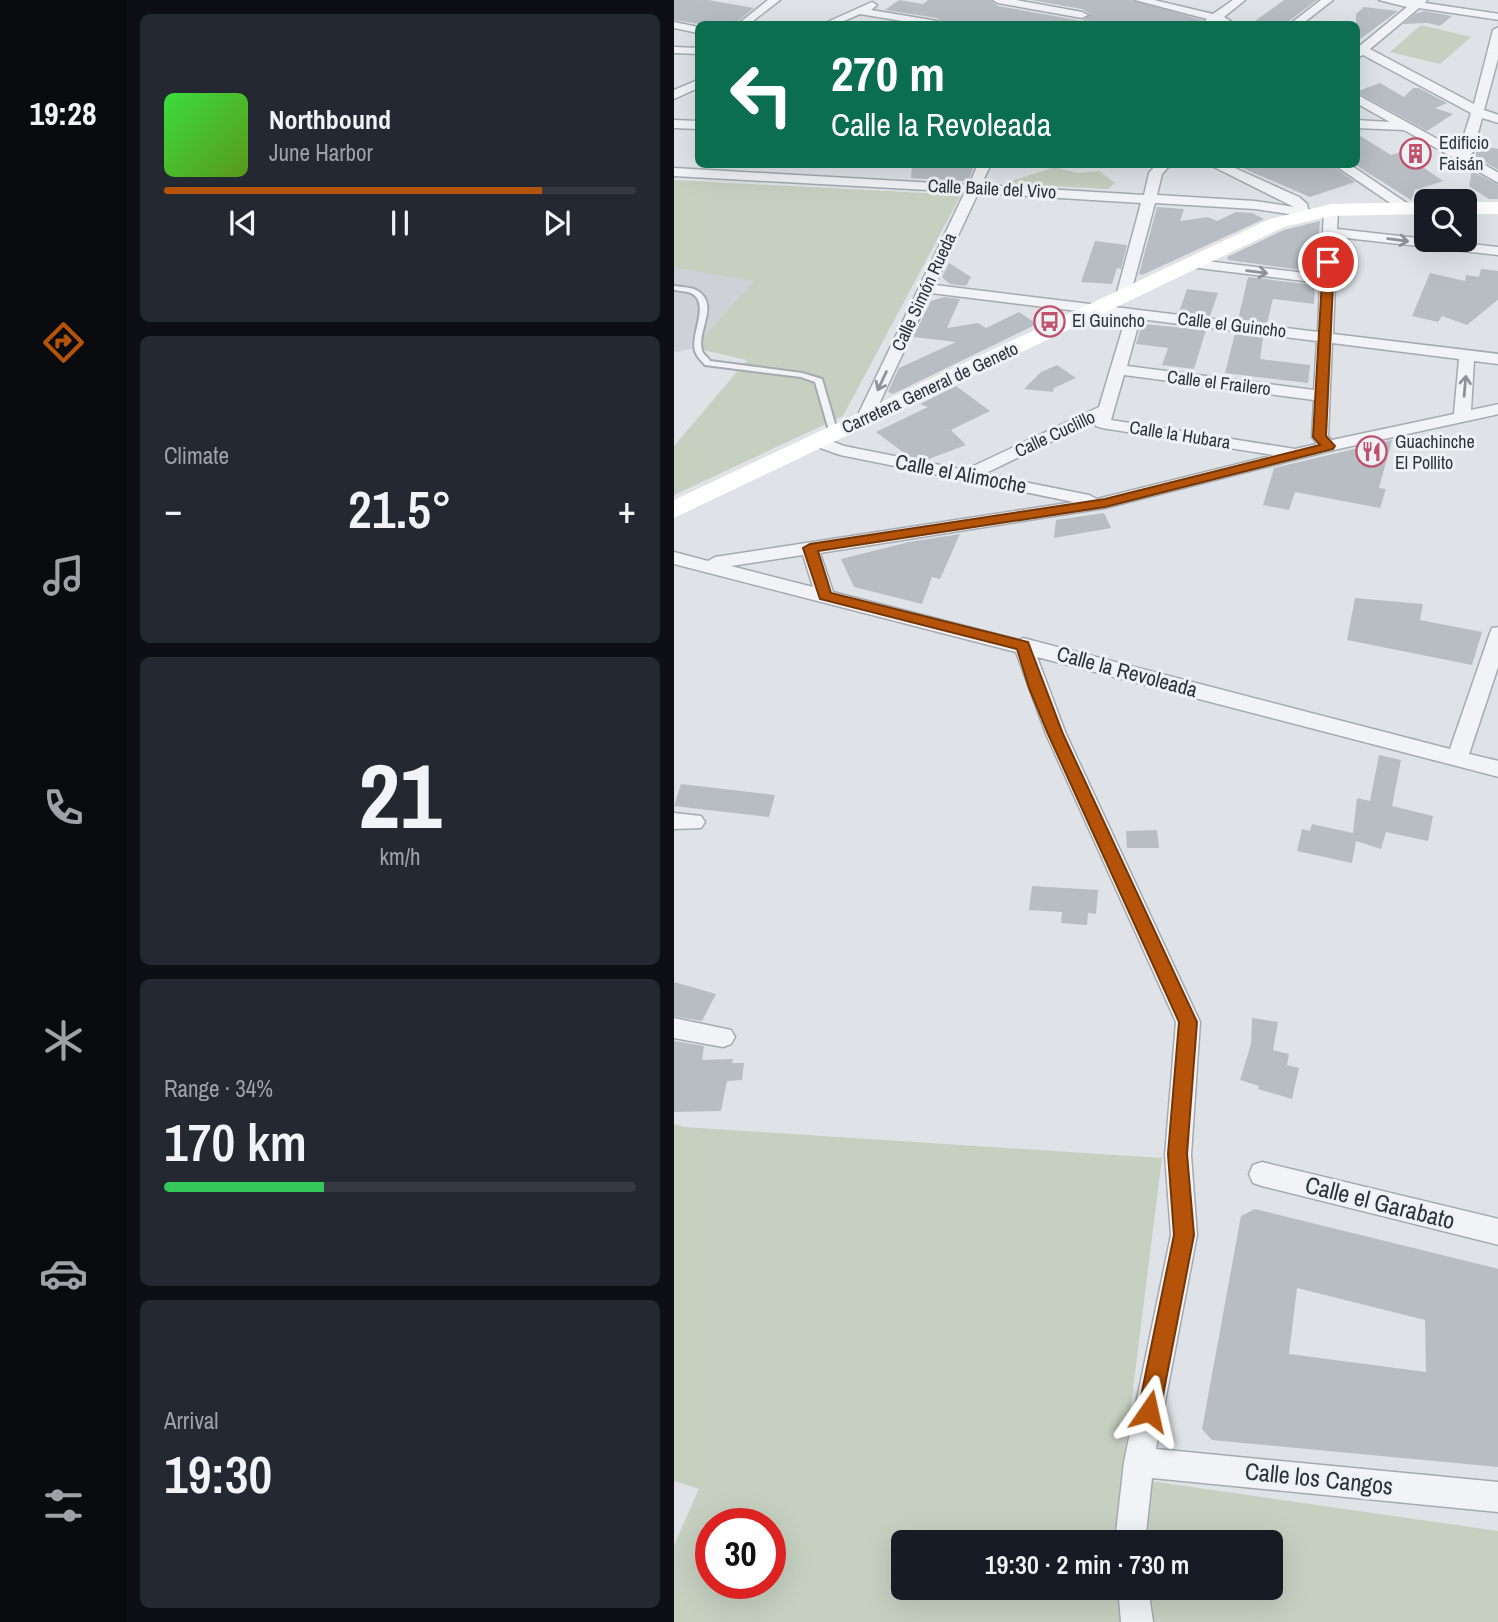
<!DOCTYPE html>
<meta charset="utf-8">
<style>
:root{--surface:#171b24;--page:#242831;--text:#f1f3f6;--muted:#9ea1a6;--line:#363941;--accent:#b45309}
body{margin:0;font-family:"Archivo Narrow",sans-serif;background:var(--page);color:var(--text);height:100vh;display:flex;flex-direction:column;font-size:26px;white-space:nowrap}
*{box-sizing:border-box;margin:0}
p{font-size:23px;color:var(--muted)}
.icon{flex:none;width:38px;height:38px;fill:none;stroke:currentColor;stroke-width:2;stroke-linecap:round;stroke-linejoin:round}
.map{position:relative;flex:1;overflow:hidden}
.side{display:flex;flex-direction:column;gap:14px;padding:14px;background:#0d0f14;width:548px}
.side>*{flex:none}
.banner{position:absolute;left:21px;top:21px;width:665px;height:147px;border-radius:10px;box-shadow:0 7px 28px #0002;background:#0b6e4f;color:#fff;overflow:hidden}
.controls{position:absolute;left:740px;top:189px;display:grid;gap:14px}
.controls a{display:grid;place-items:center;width:63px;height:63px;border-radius:10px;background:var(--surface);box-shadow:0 7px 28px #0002;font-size:35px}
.speed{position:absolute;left:21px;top:1508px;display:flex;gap:14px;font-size:35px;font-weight:700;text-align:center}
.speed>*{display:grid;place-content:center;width:91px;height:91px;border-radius:50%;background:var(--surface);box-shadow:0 7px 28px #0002;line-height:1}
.speed .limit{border:10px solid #d22;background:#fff;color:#111}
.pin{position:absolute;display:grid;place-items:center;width:60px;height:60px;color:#fff;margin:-30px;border:4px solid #fff;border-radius:50%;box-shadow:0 2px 7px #0007}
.me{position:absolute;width:77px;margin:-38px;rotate:11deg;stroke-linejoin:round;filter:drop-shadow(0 0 5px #0008)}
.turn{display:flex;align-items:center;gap:24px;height:147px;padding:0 21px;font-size:32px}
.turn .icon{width:91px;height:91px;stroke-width:2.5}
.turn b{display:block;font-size:49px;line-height:60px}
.big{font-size:52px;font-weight:600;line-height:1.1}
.side .card{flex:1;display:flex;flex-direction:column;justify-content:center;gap:10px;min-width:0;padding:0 24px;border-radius:10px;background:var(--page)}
.side .dial{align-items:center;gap:0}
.dial b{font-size:91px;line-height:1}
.song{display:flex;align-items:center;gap:21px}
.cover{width:84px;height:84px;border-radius:10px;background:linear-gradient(135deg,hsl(120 70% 55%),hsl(90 70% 35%))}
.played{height:7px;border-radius:4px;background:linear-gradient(90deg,var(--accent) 80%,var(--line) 80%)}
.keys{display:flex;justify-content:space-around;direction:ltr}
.heat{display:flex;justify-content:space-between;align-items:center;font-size:38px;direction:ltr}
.charge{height:10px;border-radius:5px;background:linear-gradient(90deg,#34c759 34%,var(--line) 0)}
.trip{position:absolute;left:217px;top:1530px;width:392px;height:70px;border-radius:10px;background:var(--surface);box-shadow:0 7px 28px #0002;font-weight:600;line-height:70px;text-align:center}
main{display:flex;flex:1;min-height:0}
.menu{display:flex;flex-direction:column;width:126px;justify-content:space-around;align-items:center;background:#090b0e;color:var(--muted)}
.menu .icon{width:49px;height:49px}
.menu .selected{color:var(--accent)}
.menu b{font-size:32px;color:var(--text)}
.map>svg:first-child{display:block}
</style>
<main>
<nav class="menu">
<b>19:28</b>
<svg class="icon selected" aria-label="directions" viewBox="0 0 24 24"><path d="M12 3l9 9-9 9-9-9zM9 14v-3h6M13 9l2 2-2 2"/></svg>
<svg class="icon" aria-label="music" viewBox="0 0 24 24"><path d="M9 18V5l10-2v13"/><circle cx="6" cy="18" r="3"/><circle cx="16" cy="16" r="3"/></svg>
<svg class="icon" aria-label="phone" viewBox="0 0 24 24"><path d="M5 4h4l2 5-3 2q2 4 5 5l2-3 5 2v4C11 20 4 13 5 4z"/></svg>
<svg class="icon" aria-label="climate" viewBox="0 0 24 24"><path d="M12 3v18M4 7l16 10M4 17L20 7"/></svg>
<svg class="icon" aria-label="car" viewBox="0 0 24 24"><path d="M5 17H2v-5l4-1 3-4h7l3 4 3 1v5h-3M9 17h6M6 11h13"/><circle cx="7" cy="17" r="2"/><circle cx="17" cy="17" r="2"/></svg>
<svg class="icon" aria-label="filters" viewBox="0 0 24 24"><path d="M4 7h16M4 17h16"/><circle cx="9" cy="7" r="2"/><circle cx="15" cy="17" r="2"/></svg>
</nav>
<section class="side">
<div class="card">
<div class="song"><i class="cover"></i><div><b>Northbound</b><p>June Harbor</p></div></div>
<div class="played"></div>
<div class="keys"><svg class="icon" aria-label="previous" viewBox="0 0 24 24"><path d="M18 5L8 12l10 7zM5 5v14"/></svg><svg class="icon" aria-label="pause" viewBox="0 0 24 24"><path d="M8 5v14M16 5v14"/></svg><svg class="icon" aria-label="next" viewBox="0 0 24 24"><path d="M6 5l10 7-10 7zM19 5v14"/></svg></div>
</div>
<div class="card"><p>Climate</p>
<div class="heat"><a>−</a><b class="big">21.5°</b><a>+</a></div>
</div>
<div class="card dial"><b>21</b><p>km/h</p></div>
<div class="card"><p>Range · 34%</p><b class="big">170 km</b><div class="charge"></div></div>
<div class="card"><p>Arrival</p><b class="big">19:30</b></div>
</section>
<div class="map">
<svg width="825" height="1622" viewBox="0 0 825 1622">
<rect width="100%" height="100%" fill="#dfe3e7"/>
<polygon fill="#ced2d8" points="0,268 82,280 20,348 4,352 0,351"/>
<g fill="#c6d0c1" fill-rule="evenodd">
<polygon points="747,25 797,37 766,64 716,52"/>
<polygon points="381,167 404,173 425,171 441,183 434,189 342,184 337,181"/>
<polygon points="0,180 287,195 169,416 0,495 0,446 73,360 20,348 80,281 0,268"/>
<path d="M0,1124L10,1127L488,1158L448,1477L824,1531V1622H0V1545L25,1489L0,1481ZM37,1524H96V1584H37ZM229,1542H597V1587H229Z"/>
</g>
<g fill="#b7bdc3" fill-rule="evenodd">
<polygon points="0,0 34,0 80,8 60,24 25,24 0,20"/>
<polygon points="225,0 249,4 254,0 317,0 324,6 408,21 416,14 408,9 357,0 458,0 528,20 526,24 271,24 263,18 211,10"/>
<polygon points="610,0 643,0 611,24 577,24"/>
<polygon points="690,7 724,11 682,42 682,14"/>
<polygon points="750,11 778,16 766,26 753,23 729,24 741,14"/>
<polygon points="706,83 730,97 739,88 745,88 773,103 761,108 779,114 753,131 682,92"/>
<polygon points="682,131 688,131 683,134 717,155 727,152 769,181 741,190 737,200 680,164"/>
<polygon points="804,146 825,149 825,170 801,157"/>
<polygon points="238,164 301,164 295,179 290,181 237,178"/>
<polygon points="559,164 656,164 681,182 636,197"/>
<polygon points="798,171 825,185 825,199 815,199 795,186"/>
<polygon points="483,207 510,209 506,221 534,217 543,221 562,212 578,213 590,219 468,275 465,274"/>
<polygon points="646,221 642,272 554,260 553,257 610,230"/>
<polygon points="421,241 453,245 447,269 443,268 438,284 407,282"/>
<polygon points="275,263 297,277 292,286 276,284 268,277"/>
<polygon points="807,269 825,271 825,299 793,325 768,316 764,322 738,316 756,273 791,281 792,275 805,277"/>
<polygon points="574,277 641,285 640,304 599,299 593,323 564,320"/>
<polygon points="513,289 544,293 536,316 505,312"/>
<polygon points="270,297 286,299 273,328 304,323 312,328 345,312 363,324 219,394 214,392 225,368 282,342 239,337 257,301"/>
<polygon points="468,324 532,330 520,369 488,365 494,348 462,344"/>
<polygon points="561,333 589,337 586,359 636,365 634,383 551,373"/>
<polygon points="383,365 402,378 380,388 379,392 350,389 367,372"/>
<polygon points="282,386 316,411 277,430 292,445 252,460 234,456 202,432 254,407 246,404"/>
<polygon points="718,440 705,488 712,489 706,508 621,492 615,510 589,505 600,468"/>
<polygon points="430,513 437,528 380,538 382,520"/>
<polygon points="286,534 266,579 258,577 248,604 180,587 167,559 235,542"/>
<polygon points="681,598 749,604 746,620 808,632 798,665 673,640"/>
<polygon points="705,755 727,760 718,806 759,816 754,841 712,832 707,849 682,841 678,863 623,851 628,829 636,831 638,824 679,833 683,798 696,801"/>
<polygon points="7,784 101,795 95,817 0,806"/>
<polygon points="483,830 485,848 453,848 452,831"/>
<polygon points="358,886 424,890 422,914 414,913 413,925 387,923 388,912 355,910"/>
<polygon points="0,982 42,994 28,1021 0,1016"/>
<polygon points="578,1018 604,1022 599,1050 615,1054 613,1065 625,1068 618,1099 584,1089 585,1086 566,1080 577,1044"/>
<polygon points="0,1041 30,1046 28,1060 59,1059 58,1063 70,1063 68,1080 53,1081 47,1111 0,1112"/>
<path d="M581,1209L825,1269V1467L538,1440L528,1429L567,1216ZM623,1288L751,1320L752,1372L615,1354Z"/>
</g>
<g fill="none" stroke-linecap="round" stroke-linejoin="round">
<defs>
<path id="service" d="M0,286C7,287 16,287 22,290C48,304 20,333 29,353C30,354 35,359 36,361L128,373L148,379L164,434L163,436H160L156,434L141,382L127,377L31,365C27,360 23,357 21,351C16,334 37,303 17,293C12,291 5,291 0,290Z"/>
<g id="minor">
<polygon points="94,0 106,0 75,24 64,24"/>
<polygon points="319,0 342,0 408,12 414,15 408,18 324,3"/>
<polygon points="461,0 480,0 539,14 559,0 571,0 550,17 561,24 543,22 528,24 533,19"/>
<polygon points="647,0 659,0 628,24 616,24"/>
<polygon points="705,0 753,0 751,3 825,14 825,20 745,8 696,49 800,104 819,30 825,27 825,55 810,110 825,115 825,123 808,118 799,152 795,156 825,173 825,183 730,130 682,128 682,120 716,122 682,103 682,94 785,151 797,113 689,55 682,58 682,49 733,7"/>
<polygon points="198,2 203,5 197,10 263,21 269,24 246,24 186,14 163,24 149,24"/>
<polygon points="0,22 24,27 24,33 0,28"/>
<polygon points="0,47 24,48 24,54 0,53"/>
<polygon points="24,80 24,88 0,99 0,90"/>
<polygon points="0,120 24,121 24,129 0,128"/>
<path d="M304,164H317L307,185L470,195L475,173L483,164H497L488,174L483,195L581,201L620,207L534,164H552L625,197L633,204L634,209L642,213L635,217L581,209L481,203L456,296L449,300L442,296L467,203L304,193L261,285L644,332L646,283L516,267L509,263L516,259L647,275L650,210L657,206L664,210L663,229L825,247V255L663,237L659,334L825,354V364L800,361L797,410L825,404V414L655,451L431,508L146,553L159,592L345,640L349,638L776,749L816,633L818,628L825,627V664L795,754L825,761V777L363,657L392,734L526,1022L517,1155L523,1235L482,1449L825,1482V1512L478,1478L471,1542H441L450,1462L497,1235L491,1155L502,1022L372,734L342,652L0,564V552L34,561L41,557L400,502L166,455L138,445L136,441L144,436L170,446L291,470L425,407L452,317L257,293L198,419L190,424L184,422L182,419L291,192L0,176V168L295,185ZM466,319L643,341L640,390L453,366ZM658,343L785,359L780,414L658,440L654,436ZM450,375L640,400L638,437L643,444L621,449L437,420ZM420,421L422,426L428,428L600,455L423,499L415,495L310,474ZM129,555L139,587L57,566Z"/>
<polygon points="659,164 675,164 740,208 733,212 728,211"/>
<polygon points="0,813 27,816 31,822 27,828 0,829"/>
<polygon points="0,1018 57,1030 61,1037 57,1044 49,1047 0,1038"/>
<polygon points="588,1162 825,1219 825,1245 588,1186 579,1183 575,1174 579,1165"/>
<polygon points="444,1587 474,1587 479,1622 447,1622"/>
</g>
</defs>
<use href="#service" stroke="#a5aab0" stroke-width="4"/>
<use href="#minor" stroke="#a5aab0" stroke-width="3"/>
<use href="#service" fill="#f2f3f6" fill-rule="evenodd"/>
<use href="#minor" fill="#f2f3f6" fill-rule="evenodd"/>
<g fill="#fff" fill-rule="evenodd">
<polygon points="752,202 752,214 657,216 610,227 0,518 0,500 596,219 657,204"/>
<rect x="791" y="202" width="34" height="12"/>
</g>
</g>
<defs><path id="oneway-shaft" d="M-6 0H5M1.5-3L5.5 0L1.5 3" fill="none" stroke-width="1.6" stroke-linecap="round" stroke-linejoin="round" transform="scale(1.75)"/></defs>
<g stroke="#8e9299">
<use href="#oneway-shaft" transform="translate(724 240) rotate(7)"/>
<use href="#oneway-shaft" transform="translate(583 272) rotate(7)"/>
<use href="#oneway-shaft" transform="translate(208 381) rotate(115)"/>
<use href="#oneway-shaft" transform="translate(791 386) rotate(-85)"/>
</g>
<polygon fill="#b45309" stroke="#753606" stroke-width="2" points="654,259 660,262 652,436 661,446 659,449 431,507 144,551 157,593 354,642 389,734 523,1022 513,1154 520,1235 486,1411 483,1419 475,1422 467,1419 464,1411 500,1235 494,1154 505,1022 374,734 355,688 343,649 146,599 129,548 136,544 431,499 646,445 639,437 649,262"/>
<defs>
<symbol id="building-ring" viewBox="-11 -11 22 22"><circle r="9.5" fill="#eff2f5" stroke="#bf516c" stroke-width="1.5"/><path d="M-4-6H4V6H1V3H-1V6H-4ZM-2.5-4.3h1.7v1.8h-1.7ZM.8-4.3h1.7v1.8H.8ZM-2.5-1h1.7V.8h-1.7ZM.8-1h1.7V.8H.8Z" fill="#bf516c"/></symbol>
<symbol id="bus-ring" viewBox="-11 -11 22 22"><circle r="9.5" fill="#eff2f5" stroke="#bf516c" stroke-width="1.5"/><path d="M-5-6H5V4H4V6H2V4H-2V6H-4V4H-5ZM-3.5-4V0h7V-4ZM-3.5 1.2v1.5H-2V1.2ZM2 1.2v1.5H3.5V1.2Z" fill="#bf516c"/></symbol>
<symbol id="restaurant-ring" viewBox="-11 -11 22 22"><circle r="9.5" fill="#eff2f5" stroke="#bf516c" stroke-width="1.5"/><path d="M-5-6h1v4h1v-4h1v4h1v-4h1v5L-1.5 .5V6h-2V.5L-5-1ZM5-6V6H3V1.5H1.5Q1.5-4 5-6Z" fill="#bf516c"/></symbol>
</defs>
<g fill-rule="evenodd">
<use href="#building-ring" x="724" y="136" width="35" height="35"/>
<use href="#bus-ring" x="358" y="304" width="35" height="35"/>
<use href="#restaurant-ring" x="680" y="434" width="35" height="35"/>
</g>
<g text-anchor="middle" stroke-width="6" stroke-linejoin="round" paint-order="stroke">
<g font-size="18" fill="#2a323c" stroke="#eff2f5" text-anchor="start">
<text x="765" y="149">Edificio<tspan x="765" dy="21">Faisán</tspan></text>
<text x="398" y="327">El Guincho</text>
<text x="721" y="448">Guachinche<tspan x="721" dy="21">El Pollito</tspan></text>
</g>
<g font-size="18" fill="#2a323c" stroke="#eff2f5">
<text transform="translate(318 189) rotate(3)" y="6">Calle Baile del Vivo</text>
<text transform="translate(250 292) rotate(-65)" y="6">Calle Simón Rueda</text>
<text transform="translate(558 325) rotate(7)" y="6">Calle el Guincho</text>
<text transform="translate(545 383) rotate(7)" y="6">Calle el Frailero</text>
<text transform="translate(256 388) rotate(-25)" y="6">Carretera General de Geneto</text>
<text transform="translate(381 434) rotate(-25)" y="6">Calle Cuclillo</text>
<text transform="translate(506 435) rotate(9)" y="6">Calle la Hubara</text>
</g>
<g font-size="21" fill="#2a323c" stroke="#eff2f5">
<text transform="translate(287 474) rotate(11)" y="7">Calle el Alimoche</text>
<text transform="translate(453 672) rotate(15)" y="7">Calle la Revoleada</text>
</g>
<g font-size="24" fill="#2a323c" stroke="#eff2f5">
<text transform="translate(706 1203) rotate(14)" y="8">Calle el Garabato</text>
<text transform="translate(645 1479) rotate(6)" y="8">Calle los Cangos</text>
</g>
</g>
</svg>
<div class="controls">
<a><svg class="icon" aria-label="search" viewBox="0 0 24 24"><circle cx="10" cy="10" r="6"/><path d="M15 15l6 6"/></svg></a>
</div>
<div class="speed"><div class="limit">30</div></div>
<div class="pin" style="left:654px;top:262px;background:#d93025"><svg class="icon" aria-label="arrive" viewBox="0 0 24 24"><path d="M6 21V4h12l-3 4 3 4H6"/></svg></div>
<svg class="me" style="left:475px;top:1411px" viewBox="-20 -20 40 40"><path d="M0-17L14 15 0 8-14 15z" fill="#b45309" stroke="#fff" stroke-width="4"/></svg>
<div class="trip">19:30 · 2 min · 730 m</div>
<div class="banner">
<div class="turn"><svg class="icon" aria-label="left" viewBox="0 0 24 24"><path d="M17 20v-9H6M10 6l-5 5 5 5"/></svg><div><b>270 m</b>Calle la Revoleada</div></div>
</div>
</div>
</main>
